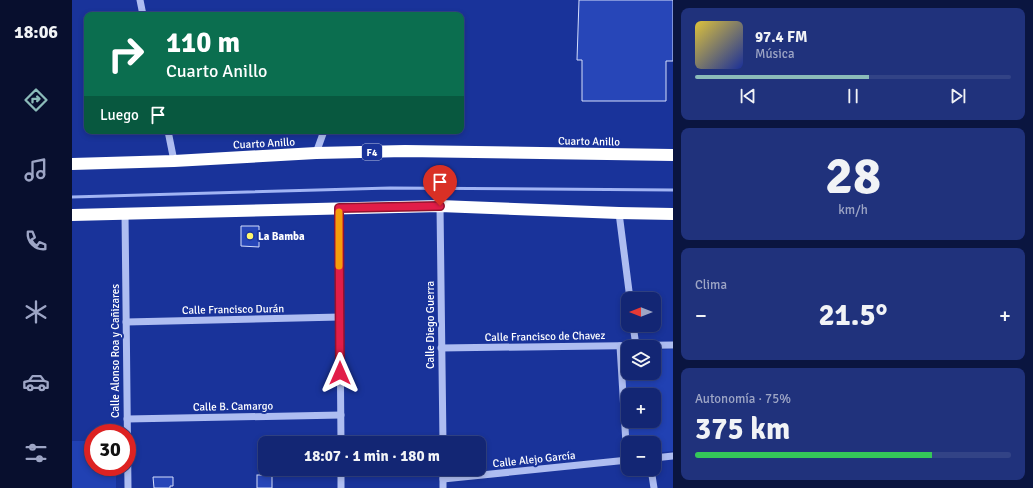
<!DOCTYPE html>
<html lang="es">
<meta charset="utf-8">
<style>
:root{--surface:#132674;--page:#20327c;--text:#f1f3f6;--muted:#9da5c5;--line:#324386;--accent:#8bbbb9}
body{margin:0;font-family:Signika,sans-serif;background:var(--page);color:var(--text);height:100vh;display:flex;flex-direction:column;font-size:15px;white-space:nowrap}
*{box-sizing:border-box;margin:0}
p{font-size:13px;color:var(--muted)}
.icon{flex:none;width:22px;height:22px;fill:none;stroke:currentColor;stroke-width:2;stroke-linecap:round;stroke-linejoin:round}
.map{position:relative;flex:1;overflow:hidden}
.sheet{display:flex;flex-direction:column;gap:8px;padding:8px;background:#0a1540;width:360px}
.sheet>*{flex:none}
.guide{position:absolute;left:12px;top:12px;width:380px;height:122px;border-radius:8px;box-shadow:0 2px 6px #0003,0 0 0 1px var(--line);background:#0b6e4f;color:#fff;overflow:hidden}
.needle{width:26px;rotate:270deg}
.fabs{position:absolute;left:549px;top:292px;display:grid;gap:8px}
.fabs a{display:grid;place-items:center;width:40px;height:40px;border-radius:8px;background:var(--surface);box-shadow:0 2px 6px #0003,0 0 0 1px var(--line);font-size:20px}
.speed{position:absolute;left:12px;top:424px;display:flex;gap:8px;font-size:20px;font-weight:700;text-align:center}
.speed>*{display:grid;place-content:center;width:52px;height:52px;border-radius:50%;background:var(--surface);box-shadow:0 2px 6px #0003,0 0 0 1px var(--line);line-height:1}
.speed .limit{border:6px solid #d22;background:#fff;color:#111}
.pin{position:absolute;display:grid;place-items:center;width:34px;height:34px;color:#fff;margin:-41px -17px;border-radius:50% 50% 50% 0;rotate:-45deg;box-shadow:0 0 4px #0007}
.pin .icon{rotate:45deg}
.me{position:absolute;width:44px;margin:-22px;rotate:0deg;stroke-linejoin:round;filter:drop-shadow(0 0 3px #0008)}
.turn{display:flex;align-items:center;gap:14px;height:84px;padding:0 16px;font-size:18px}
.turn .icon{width:52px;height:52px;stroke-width:2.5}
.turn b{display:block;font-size:28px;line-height:34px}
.then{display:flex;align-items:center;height:38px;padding:0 16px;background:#0003;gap:8px;font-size:15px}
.big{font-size:30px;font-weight:700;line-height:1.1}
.sheet .card{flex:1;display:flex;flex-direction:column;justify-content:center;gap:6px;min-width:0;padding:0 14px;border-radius:8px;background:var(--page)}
.sheet .dial{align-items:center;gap:0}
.dial b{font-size:52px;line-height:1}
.song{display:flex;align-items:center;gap:12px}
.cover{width:48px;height:48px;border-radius:6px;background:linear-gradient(135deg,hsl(50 70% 55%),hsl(230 70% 35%))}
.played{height:4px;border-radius:2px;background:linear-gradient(90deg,var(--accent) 55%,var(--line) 55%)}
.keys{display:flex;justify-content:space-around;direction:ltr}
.heat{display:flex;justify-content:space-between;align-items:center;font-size:22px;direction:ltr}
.charge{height:6px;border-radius:3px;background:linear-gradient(90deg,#34c759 75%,var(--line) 0)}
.trip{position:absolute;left:186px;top:436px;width:228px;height:40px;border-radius:8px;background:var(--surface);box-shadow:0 2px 6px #0003,0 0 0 1px var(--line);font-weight:700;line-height:40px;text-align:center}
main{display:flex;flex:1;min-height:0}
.tab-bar{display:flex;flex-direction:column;width:72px;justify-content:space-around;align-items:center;background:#080f2e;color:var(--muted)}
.tab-bar .icon{width:28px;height:28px}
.tab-bar .selected{color:var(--accent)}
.tab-bar b{font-size:18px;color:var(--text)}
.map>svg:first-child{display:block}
</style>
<main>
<nav class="tab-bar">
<b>18:06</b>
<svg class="icon selected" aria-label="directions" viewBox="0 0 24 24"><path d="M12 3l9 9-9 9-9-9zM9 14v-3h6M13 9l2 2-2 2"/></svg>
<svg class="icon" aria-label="music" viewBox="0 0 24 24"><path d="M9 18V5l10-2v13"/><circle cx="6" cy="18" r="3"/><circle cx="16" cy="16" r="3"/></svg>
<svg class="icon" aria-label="phone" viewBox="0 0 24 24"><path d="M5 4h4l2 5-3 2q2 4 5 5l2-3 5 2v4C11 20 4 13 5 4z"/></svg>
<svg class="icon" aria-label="climate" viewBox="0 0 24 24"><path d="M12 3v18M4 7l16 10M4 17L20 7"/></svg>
<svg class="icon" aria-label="car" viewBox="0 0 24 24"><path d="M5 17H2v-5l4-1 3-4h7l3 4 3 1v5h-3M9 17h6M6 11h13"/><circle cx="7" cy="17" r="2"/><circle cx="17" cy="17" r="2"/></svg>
<svg class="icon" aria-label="filters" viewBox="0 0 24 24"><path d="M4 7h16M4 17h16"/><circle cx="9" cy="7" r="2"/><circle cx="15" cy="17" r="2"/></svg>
</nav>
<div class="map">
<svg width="601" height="488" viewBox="0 0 601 488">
<rect width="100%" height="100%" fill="#19339a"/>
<g fill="#2141b3" fill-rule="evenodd">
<path d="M601,349V451L582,453V443H557L551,351H556V373H582V350ZM556,395H582V421H556Z"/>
<polygon points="0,441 21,441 21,467 44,467 44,488 0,488"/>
</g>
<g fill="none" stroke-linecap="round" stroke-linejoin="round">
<polyline stroke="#a1b4f4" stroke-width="3" points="0,197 318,188 601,190"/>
</g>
<g fill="#2746b8" stroke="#d5defc">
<polygon points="507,0 601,0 601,61 594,61 594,101 510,101 510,60 505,60"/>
<polygon points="169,226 187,226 187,247 169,246"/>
<rect x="185" y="475" width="15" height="13"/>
<polygon points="81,477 101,477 101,486 98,486 98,488 82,488"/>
</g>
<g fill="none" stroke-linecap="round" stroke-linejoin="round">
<g stroke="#aebdf1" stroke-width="7">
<polyline points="68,0 71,15"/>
<polyline points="96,131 102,161"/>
<polyline points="244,153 252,131"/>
<polyline points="368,206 371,443"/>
<polyline points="267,208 269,443"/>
<polyline points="53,213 56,488"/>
<polyline points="547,213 558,299"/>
<polyline points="54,322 268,317"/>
<polyline points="561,325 564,346"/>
<polyline points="548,346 555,460"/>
<polyline points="369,348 601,345"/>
<polyline points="55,419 269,415"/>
<polyline points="582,458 601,456"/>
<polyline points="269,469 269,488"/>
<polyline points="579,469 582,488"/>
<polyline points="371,479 556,460"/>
<polyline points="371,488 371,469"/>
</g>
<g stroke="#fff" stroke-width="12">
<polyline points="0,164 102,161 244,153 333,151 601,155"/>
<polyline points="0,215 368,206 547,213 601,214"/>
</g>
</g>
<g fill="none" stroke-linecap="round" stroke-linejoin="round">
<defs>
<polyline id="route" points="268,373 267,208 368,206"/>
</defs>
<use href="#route" stroke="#92132f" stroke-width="10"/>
<use href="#route" stroke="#e11d48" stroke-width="7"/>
<polyline stroke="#f59e0b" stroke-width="7" points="267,212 267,266"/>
</g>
<circle fill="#fff76e" stroke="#19339a" stroke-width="1.5" cx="178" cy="236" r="4"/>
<g text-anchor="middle" stroke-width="4" stroke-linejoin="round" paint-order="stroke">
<rect fill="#19339a" stroke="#bac2e1" stroke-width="1" x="290" y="144" width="20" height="16" rx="3"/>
<g font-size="10" font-weight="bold" fill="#fff">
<text x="300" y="156">F4</text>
</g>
<g font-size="11" fill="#fff" stroke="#19339a">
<text transform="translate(517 141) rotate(1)" y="4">Cuarto Anillo</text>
<text transform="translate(192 143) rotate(-3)" y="4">Cuarto Anillo</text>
<text transform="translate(161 309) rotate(-1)" y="4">Calle Francisco Durán</text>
<text transform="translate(358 325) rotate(-90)" y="4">Calle Diego Guerra</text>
<text transform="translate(473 336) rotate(-1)" y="4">Calle Francisco de Chavez</text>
<text transform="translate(43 351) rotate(-90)" y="4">Calle Alonso Roa y Cañizares</text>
<text transform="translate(161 406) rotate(-1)" y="4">Calle B. Camargo</text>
<text transform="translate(462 459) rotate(-6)" y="4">Calle Alejo García</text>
</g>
<g font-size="11" font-weight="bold" fill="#fff" stroke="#19339a" text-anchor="start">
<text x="186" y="240">La Bamba</text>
</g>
</g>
</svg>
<div class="fabs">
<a><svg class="needle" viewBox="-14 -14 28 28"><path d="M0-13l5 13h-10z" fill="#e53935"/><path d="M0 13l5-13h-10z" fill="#9da5c5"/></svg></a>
<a><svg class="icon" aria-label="layers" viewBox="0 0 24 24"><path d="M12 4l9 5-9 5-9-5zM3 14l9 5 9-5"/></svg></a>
<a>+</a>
<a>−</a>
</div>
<div class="speed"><div class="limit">30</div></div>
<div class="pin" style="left:368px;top:206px;background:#d93025"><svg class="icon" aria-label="arrive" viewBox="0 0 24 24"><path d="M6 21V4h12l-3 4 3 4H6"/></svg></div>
<svg class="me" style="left:268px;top:373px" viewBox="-20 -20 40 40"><path d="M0-17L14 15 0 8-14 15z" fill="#e11d48" stroke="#fff" stroke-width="4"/></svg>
<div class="trip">18:07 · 1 min · 180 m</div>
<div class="guide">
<div class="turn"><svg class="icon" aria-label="right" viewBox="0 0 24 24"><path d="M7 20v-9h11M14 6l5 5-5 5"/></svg><div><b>110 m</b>Cuarto Anillo</div></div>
<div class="then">Luego<svg class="icon" aria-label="arrive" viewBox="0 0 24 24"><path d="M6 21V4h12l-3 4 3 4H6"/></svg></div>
</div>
</div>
<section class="sheet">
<div class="card">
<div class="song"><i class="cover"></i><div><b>97.4 FM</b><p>Música</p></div></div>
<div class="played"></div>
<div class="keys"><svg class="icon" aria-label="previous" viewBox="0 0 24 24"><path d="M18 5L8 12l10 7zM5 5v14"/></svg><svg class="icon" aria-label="pause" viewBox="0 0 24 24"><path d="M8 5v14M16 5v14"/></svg><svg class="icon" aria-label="next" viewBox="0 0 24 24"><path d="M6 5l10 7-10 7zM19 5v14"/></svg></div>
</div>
<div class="card dial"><b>28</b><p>km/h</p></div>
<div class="card"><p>Clima</p>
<div class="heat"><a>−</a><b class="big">21.5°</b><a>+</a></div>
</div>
<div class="card"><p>Autonomía · 75%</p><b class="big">375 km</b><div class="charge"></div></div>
</section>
</main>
